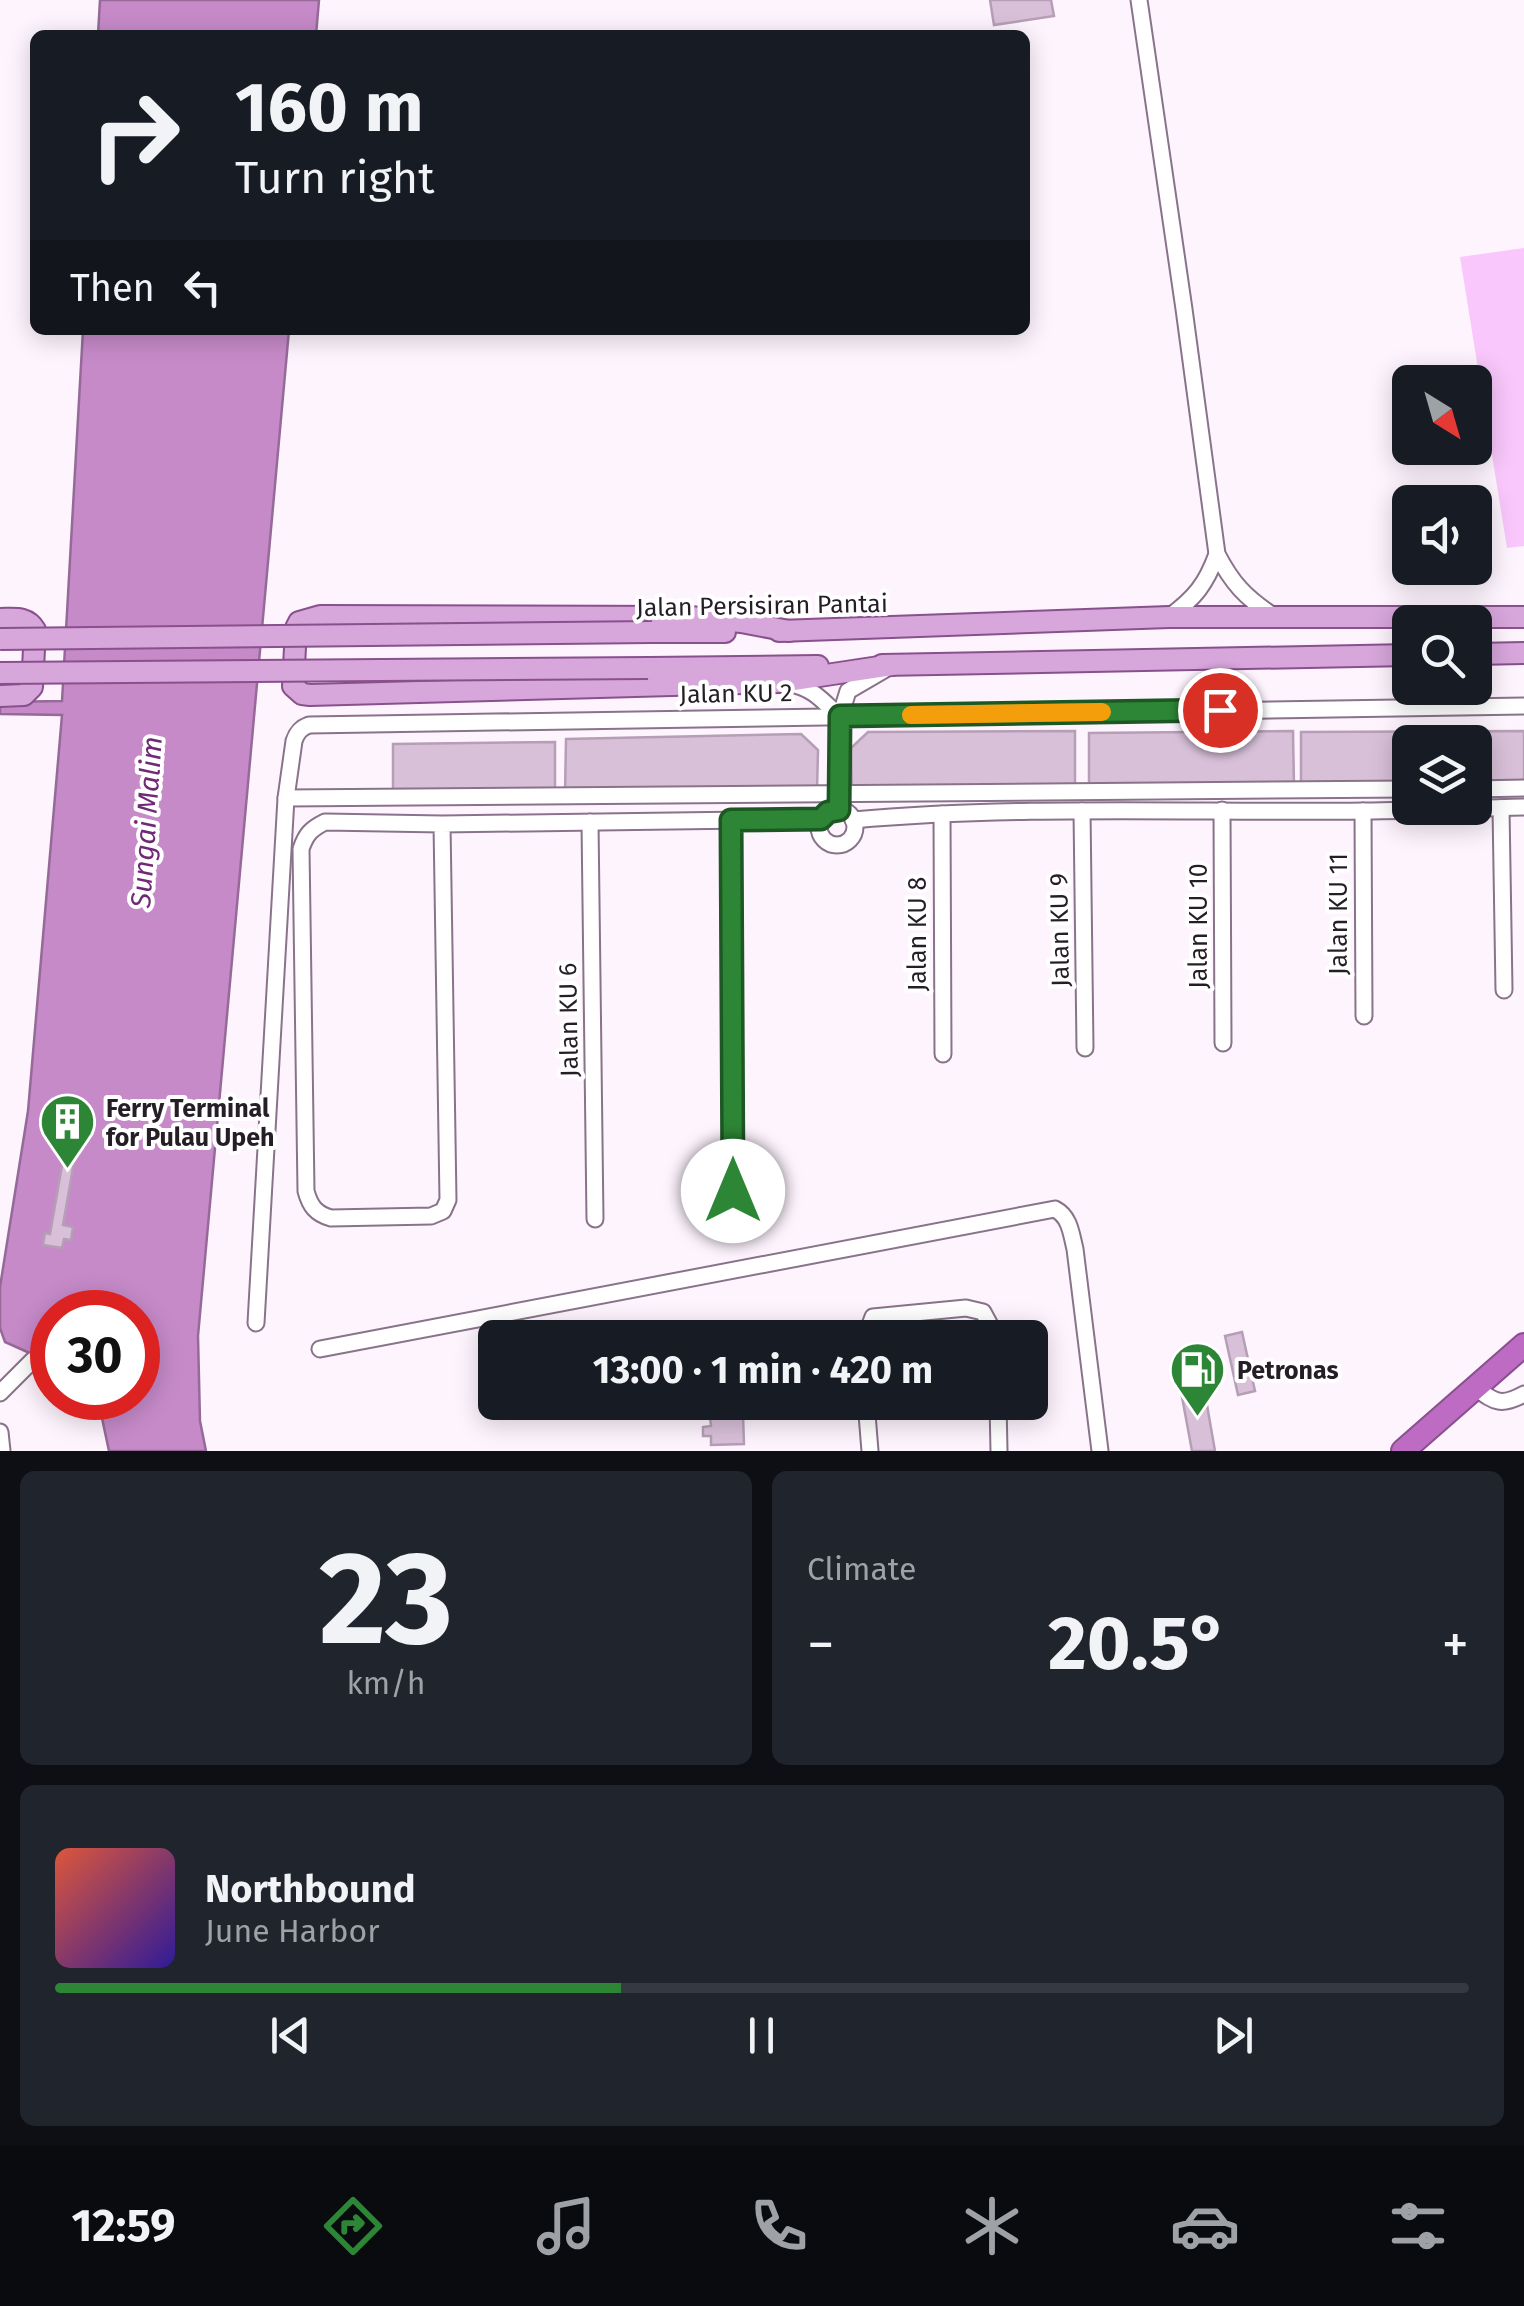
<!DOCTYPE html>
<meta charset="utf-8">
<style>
:root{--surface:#171b24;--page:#20242c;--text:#f1f3f6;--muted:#9ea1a6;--line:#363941;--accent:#2d8636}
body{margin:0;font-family:"Fira Sans",sans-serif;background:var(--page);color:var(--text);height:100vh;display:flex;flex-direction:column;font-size:38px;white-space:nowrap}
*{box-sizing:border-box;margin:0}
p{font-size:32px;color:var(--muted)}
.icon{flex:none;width:55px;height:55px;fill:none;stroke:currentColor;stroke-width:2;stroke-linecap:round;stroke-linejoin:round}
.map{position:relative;height:1451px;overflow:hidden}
.details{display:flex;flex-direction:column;gap:20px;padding:20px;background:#0d0f14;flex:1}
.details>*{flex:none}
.top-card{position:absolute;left:30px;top:30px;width:1000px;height:305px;border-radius:15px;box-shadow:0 5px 25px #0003;background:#171b24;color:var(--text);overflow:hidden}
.needle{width:65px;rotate:143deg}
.tools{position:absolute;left:1392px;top:365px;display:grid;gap:20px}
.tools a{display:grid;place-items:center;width:100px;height:100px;border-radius:15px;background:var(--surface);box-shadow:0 5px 25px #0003;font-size:50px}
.speed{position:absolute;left:30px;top:1290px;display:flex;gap:20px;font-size:50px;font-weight:700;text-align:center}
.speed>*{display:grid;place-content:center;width:130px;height:130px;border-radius:50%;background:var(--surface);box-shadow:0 5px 25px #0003;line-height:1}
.speed .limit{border:15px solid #d22;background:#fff;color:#111}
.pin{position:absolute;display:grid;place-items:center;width:85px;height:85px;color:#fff;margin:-42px;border:5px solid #fff;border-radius:50%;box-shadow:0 2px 10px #0007}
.me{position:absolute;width:110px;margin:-55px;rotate:0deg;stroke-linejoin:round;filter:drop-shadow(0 0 8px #0008)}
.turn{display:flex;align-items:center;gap:35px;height:210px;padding:0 40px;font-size:45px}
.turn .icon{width:130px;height:130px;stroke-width:2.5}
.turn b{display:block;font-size:70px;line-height:85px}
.then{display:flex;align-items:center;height:95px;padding:0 40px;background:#0003;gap:20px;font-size:38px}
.big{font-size:75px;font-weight:700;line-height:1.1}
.details .card{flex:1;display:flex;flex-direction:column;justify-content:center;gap:15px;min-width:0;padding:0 35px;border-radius:15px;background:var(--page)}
.details .dial{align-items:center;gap:0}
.dial b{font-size:130px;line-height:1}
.song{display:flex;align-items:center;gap:30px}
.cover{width:120px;height:120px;border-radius:15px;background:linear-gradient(135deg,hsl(10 70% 55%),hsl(250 70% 35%))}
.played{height:10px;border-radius:5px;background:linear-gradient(90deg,var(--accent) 40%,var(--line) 40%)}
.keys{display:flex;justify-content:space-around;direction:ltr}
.heat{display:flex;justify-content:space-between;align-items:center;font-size:55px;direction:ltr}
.details .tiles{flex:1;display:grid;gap:20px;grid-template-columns:1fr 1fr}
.card:last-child{grid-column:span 2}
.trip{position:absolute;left:478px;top:1320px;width:570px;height:100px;border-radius:15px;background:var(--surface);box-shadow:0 5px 25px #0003;font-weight:700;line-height:100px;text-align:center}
.tab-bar{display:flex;height:160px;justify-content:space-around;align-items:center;background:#090b0e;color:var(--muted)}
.tab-bar .icon{width:70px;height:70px}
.tab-bar .active{color:var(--accent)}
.tab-bar b{font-size:45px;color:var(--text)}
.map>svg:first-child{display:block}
</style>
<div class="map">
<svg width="1524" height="1451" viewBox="0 0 1524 1451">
<rect width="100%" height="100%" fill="#fef4fe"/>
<polygon fill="#f9c7fb" points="1524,248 1524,546 1507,548 1460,257"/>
<g fill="#c68ac9" stroke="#966a98" stroke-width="2.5">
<polygon points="100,0 319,0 316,35 98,35"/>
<polygon points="83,330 289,330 198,1336 200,1421 206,1451 109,1451 99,1404 94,1398 138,1398 138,1312 52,1312 52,1363 5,1342 0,1328 0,1287 28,1111 62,715 0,714 0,702 62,701"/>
</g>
<g fill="#d8c0d9" stroke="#b59eb6" stroke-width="2.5">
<polygon points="990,0 1051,0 1054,16 994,25"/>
<polygon points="1075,731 1075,787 852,789 851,748 868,732"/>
<polygon points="1293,731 1294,787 1089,789 1089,733"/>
<polygon points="1524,731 1524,786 1475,786 1475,742 1410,742 1410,786 1301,787 1301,732"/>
<polygon points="801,734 818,750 817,791 565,794 566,739"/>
<polygon points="555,742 555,795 393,796 393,744"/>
<polygon points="71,1114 82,1116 63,1225 73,1227 71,1240 64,1239 62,1248 43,1245 45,1233 50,1234"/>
<polygon points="1242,1332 1255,1391 1238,1395 1225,1336"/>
<polygon points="1203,1382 1215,1451 1192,1451 1180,1386"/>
<polygon points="743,1415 744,1444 711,1445 711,1436 703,1436 703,1427 711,1426 710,1417"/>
</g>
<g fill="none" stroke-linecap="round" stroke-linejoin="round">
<defs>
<g id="minor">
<path d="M1139,0L1184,309L1217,554C1232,583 1245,597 1272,615"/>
<path d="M1169,617C1195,598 1206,584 1217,554"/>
<path d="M790,684C812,687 824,702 840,717"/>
<polyline points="1475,789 1524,788"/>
<polyline points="286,798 1410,789"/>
<polyline points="1501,808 1504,990"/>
<circle cx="837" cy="827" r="18"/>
<polyline points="839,810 840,717 848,691 884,670"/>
<polyline points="1222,810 1223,1043"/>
<polyline points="1082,811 1085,1048"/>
<polyline points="1363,811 1364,1016"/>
<polyline points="942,814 943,1054"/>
<polyline points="731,820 733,1191"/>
<path d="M853,820C1023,805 1194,813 1364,811C1417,811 1471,808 1524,807"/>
<polyline points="590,822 595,1219"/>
<path d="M442,824L448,1200L443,1211L431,1216L331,1218C316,1214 310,1206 306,1191L301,849C306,834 311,829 325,822L442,824L821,819"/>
<path d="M256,1323L286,798L294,741C297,732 301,728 309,725L1524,706"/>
<polyline points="865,1338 873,1317 966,1308 983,1312 997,1338"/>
<path d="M320,1349L1055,1209C1070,1217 1071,1233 1075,1249L1100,1451"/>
<path d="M1474,1387C1495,1402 1500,1407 1524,1394"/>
<polyline points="0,1393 33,1360"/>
<polyline points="866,1402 870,1451"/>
<polyline points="998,1402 999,1451"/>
<polyline points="0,1432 2,1451"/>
</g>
<g id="major">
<path d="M0,619C14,619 27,616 35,630L32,687L24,695L0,696"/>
<polyline points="779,631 1169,617 1524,617"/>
<polyline points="789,631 741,622 690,617 320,616 299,622 296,628 293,686 302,694 310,695 780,682 892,665"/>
<polyline points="652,632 725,632"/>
<polyline points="1475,654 1524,653"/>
<polyline points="882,665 1410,655"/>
<polyline points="648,668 818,666"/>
</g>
<polyline id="highway" points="1403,1451 1524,1345"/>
</defs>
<use href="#minor" stroke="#89738a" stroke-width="19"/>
<use href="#major" stroke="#88508c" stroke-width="24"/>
<use href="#highway" stroke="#88508c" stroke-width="26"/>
<use href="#minor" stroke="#fff" stroke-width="15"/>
<use href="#major" stroke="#d7a6db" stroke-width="20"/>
<use href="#highway" stroke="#bd6bc3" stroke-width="22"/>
<defs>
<g id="major-bridge">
<polyline points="0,639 652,632"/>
<polyline points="0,673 648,668"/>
</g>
</defs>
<use href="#major-bridge" stroke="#88508c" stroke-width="24" stroke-linecap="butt"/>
<use href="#major-bridge" stroke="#d7a6db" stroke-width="20"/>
</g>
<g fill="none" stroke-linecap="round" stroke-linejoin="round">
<defs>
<polyline id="route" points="733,1191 731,820 821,819 828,812 839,810 840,716 1220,710"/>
</defs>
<use href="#route" stroke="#1d5723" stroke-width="25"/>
<use href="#route" stroke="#2d8636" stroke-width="18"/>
<polyline stroke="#f59e0b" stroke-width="18" points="911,715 1102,712"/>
</g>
<defs>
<symbol id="building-pin" viewBox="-11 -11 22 30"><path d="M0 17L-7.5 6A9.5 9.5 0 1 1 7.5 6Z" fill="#2d8636" stroke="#fff"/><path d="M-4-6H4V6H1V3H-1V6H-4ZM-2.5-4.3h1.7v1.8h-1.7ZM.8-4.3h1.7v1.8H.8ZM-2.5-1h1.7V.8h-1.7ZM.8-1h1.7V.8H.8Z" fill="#fff"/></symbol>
<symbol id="fuel-pin" viewBox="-11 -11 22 30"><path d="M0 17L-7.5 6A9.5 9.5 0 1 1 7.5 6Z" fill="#2d8636" stroke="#fff"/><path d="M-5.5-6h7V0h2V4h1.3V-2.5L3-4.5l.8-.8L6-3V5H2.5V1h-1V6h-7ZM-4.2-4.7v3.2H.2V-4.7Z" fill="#fff"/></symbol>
</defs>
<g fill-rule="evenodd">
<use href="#building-pin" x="36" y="1090" width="63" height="86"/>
<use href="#fuel-pin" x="1166" y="1338" width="63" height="86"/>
</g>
<g text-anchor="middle" stroke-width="8" stroke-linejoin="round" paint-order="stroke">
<g font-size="25" fill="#261e27" stroke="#fff">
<text transform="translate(762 605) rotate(-1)" y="9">Jalan Persisiran Pantai</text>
<text transform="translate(736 693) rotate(-1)" y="9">Jalan KU 2</text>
<text transform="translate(1338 914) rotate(-90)" y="9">Jalan KU 11</text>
<text transform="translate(1198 926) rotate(-90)" y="9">Jalan KU 10</text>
<text transform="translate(1059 930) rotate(-91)" y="9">Jalan KU 9</text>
<text transform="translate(917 934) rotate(-90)" y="9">Jalan KU 8</text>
<text transform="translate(568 1020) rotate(-91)" y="9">Jalan KU 6</text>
</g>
<g font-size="25" font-weight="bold" fill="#261e27" stroke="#fff" text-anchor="start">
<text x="106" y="1117">Ferry Terminal<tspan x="106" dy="29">for Pulau Upeh</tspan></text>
<text x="1237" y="1379">Petronas</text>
</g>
<g font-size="28" font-style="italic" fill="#702976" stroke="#fff">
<text transform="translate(146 822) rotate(-86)" y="10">Sungai Malim</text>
</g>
</g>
</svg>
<div class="tools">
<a><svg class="needle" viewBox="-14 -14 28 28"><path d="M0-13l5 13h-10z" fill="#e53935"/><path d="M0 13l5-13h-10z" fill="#9ea1a6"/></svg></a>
<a><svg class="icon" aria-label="sound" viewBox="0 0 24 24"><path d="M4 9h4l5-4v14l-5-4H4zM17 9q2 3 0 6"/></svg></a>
<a><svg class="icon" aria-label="search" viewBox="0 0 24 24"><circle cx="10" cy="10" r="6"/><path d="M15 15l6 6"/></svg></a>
<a><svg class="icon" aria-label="layers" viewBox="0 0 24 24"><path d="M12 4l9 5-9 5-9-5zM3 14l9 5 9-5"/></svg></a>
</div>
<div class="speed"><div class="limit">30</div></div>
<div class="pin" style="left:1220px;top:710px;background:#d93025"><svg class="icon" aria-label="arrive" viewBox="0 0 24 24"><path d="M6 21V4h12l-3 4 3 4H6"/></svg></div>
<svg class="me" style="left:733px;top:1191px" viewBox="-20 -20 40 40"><circle r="19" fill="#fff"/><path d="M0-13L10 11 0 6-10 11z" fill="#2d8636"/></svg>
<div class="trip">13:00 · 1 min · 420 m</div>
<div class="top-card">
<div class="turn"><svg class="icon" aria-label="right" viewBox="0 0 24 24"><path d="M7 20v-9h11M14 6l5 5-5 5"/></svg><div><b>160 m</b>Turn right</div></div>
<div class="then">Then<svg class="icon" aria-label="left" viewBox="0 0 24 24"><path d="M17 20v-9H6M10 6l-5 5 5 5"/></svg></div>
</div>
</div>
<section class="details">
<div class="tiles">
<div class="card dial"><b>23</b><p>km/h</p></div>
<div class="card"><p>Climate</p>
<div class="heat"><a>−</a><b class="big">20.5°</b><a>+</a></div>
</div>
<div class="card">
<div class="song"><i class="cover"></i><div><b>Northbound</b><p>June Harbor</p></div></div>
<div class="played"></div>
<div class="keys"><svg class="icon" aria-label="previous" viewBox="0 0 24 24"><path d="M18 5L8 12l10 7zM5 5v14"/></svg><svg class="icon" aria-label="pause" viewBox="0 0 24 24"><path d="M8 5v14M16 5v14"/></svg><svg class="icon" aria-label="next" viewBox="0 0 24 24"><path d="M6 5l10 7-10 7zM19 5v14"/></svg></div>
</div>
</div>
</section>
<nav class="tab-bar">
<b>12:59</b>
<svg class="icon active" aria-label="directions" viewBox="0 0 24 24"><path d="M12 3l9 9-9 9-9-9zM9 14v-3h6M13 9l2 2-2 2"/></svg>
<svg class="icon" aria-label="music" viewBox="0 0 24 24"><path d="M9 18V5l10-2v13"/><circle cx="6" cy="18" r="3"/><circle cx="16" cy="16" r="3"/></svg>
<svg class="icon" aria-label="phone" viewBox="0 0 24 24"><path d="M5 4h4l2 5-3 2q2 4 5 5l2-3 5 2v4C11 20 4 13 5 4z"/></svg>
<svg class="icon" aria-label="climate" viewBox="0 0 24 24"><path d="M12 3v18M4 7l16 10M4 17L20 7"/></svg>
<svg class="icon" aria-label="car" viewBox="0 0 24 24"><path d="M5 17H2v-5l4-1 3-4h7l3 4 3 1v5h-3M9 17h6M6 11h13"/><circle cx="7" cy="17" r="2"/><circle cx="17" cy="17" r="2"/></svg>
<svg class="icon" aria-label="filters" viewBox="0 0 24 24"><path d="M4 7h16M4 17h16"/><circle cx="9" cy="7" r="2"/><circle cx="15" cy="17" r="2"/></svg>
</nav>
